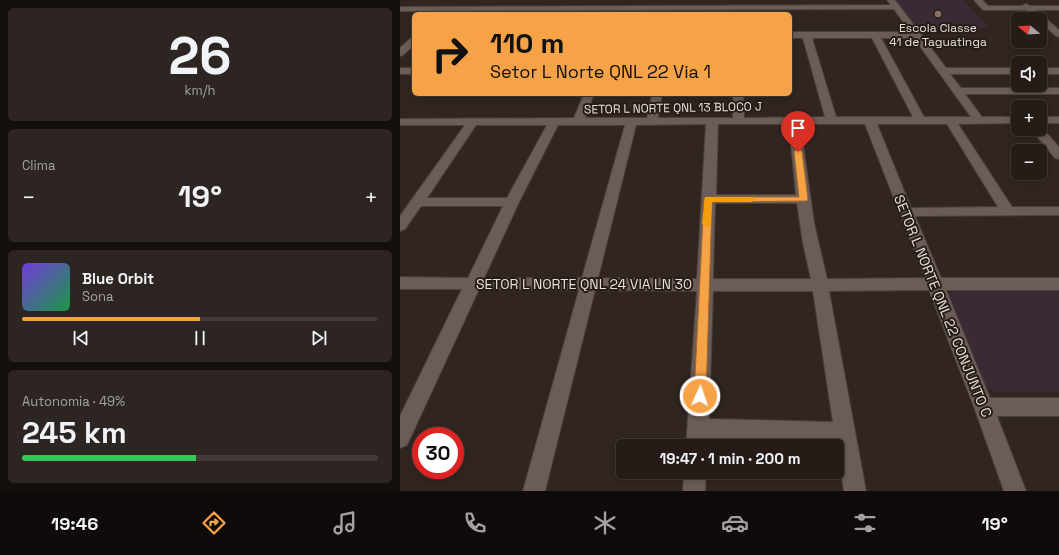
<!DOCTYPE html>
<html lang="pt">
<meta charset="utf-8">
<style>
:root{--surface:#251c18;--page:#2d2521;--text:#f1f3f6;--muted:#a3a1a2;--line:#423a37;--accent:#f6a246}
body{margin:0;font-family:"Space Grotesk",sans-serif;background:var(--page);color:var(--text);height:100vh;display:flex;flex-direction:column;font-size:15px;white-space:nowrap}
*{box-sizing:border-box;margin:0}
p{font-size:13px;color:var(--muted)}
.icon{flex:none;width:22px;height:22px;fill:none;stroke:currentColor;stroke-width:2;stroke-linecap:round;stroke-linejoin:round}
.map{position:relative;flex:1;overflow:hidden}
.drawer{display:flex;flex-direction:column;gap:8px;padding:8px;background:#140f0d;width:400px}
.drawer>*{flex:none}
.top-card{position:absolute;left:12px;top:12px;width:380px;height:84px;border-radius:6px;box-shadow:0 2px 6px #0003,0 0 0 1px var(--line);background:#f6a246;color:#111;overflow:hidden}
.needle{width:26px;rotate:288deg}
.controls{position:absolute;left:611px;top:12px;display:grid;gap:8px}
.controls a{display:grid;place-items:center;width:36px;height:36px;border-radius:6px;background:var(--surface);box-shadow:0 2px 6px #0003,0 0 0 1px var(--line);font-size:20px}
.speed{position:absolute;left:12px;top:427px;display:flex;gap:8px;font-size:20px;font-weight:700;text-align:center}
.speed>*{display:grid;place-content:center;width:52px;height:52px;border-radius:50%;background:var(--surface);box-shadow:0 2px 6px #0003,0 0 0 1px var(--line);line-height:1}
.speed .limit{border:6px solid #d22;background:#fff;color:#111}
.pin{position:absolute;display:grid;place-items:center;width:34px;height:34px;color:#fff;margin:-41px -17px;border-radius:50% 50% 50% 0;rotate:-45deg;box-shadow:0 0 4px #0007}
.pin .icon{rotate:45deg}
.me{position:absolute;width:44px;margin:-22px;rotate:3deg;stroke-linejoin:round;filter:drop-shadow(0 0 3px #0008)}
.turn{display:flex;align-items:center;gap:14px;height:84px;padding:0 12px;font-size:18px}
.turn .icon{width:52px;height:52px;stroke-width:2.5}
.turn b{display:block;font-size:28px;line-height:34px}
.big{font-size:30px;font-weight:600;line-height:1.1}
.drawer .tile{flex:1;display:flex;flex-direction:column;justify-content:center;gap:6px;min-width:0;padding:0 14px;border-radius:6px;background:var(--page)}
.drawer .dial{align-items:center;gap:0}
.dial b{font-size:52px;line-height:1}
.song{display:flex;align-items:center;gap:12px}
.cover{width:48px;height:48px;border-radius:6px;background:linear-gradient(135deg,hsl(260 70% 55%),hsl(140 70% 35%))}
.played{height:4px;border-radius:2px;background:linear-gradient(90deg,var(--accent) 50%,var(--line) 50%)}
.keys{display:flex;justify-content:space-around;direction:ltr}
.heat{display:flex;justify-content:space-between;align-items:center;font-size:22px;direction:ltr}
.charge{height:6px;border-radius:3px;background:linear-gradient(90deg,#34c759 49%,var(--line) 0)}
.trip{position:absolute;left:216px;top:439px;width:228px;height:40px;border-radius:6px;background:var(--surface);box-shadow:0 2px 6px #0003,0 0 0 1px var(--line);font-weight:600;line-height:40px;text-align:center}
.menu{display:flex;height:64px;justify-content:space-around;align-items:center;background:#0f0b0a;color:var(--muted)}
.menu .icon{width:28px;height:28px}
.menu .on{color:var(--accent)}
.menu b{font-size:18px;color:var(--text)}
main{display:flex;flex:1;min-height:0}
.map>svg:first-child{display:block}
</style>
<main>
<section class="drawer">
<div class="tile dial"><b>26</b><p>km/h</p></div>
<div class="tile"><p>Clima</p>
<div class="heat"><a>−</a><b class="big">19°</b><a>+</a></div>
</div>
<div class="tile">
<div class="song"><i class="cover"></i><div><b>Blue Orbit</b><p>Sona</p></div></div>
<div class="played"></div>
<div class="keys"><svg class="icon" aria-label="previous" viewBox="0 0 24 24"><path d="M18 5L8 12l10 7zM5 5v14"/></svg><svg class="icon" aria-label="pause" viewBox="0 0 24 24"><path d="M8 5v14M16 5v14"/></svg><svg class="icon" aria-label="next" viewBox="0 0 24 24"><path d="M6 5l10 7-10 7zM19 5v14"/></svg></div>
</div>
<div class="tile"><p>Autonomia · 49%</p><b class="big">245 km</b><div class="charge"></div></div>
</section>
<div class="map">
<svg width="659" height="491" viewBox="0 0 659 491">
<rect width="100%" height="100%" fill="#312520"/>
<g fill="#3a2a36">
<polygon points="491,0 563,0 589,28 510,28"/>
<polygon points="555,288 659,288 659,392 595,392 580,382 546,298"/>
</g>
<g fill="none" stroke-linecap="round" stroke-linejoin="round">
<defs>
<g id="minor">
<path d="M487,0H495L546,68H618V74H550L561,88H659V94H565L582,117H618V123L558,124L612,207H659V215L515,216L541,278H659V290H546L590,398H659V416H597L626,491H604L574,407L529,290L429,291L466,491H444L436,441L308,438V446H286L297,291L195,290L145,491H123L179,290L79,289L7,445L0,448V416L62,289H0V277L68,278L103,206H21L5,229L0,231V216L65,125H0V119L174,118L184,94H194L185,118H247L252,94H262L258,118H333V94H343L344,118L425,117L403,38H390V32H510L494,9L0,11V7L491,5ZM412,38H472L513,117H436ZM481,38H514L571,117H524ZM306,124L297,279L198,278L236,125ZM318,124H389L396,195H316ZM400,124H465L525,278L427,279L414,223ZM477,124H547L598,207L511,208ZM76,125H147L107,198H27ZM158,125H225L182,278H84L119,202ZM315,203H397L403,243L411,279H313ZM313,291H413L433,422L309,419Z"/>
<polygon points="574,0 582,0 588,6 622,6 626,4 630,6 659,6 659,10 636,10 659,30 659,37 656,36 640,22 640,19 636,19 626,10 583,10"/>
<polygon points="14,37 14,45 3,55 0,56 0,48 11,38"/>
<rect x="0" y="68" width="14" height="6"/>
<rect x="640" y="68" width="19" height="6"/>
<rect x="640" y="117" width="19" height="6"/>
<polygon points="640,126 659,147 659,159 655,158 631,129 640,129"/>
<polygon points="284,472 306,472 305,491 283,491"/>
</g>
</defs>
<use href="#minor" stroke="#4a403c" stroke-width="2"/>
<use href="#minor" fill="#6a5c56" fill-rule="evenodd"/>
</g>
<polygon fill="#f6a246" stroke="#a0692e" points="395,150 401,150 402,152 408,199 407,201 312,202 306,396 304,400 300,402 295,400 294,396 304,199 308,197 399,197 394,152"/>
<polygon fill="#f59e0b" points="305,197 352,197 356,199 352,202 312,202 311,224 307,227 302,224"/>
<circle fill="#8d6e63" stroke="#271c17" stroke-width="1.5" cx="538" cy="14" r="4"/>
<g text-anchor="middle" stroke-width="4" stroke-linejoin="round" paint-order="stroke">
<g font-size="12" fill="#e7dfdb" stroke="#271c17">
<text x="538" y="32">Escola Classe<tspan x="538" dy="14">41 de Taguatinga</tspan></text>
</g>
<g font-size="12" fill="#e7dfdb" stroke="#271c17">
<text transform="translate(273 108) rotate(-1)" y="4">SETOR L NORTE QNL 13 BLOCO J</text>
</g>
<g font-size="14" fill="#e7dfdb" stroke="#271c17">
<text x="184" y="289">SETOR L NORTE QNL 24 VIA LN 30</text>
<text transform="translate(543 306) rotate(68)" y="5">SETOR L NORTE QNL 22 CONJUNTO C</text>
</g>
</g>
</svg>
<div class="controls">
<a><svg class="needle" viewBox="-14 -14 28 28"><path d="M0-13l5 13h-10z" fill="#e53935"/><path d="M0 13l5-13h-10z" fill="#a3a1a2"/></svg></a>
<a><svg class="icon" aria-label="sound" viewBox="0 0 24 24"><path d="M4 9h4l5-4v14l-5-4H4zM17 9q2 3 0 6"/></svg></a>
<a>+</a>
<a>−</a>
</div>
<div class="speed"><div class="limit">30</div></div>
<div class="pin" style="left:398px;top:152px;background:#d93025"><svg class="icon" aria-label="arrive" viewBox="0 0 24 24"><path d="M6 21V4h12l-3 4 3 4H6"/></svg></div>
<svg class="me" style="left:300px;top:396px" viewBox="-20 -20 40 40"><circle r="17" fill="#f6a246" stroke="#fff" stroke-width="3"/><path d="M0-11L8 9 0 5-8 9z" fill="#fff"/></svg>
<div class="trip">19:47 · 1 min · 200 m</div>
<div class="top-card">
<div class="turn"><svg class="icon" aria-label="right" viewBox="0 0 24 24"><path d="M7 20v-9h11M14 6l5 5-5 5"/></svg><div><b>110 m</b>Setor L Norte QNL 22 Via 1</div></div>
</div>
</div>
</main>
<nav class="menu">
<b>19:46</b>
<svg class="icon on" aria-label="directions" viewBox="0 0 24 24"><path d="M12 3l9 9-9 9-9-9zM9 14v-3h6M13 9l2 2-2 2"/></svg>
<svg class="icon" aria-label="music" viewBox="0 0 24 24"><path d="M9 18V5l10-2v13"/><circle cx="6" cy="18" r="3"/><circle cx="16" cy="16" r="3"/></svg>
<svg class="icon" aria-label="phone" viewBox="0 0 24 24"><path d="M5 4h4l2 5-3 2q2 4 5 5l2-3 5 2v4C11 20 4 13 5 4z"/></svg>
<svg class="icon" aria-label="climate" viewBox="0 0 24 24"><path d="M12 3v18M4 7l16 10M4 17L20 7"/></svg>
<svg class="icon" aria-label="car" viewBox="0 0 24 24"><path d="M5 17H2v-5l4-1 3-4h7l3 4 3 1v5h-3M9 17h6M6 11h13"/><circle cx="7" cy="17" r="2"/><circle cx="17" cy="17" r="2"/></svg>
<svg class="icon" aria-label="filters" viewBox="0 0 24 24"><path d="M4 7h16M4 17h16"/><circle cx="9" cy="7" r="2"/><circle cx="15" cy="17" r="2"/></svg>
<b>19°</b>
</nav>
